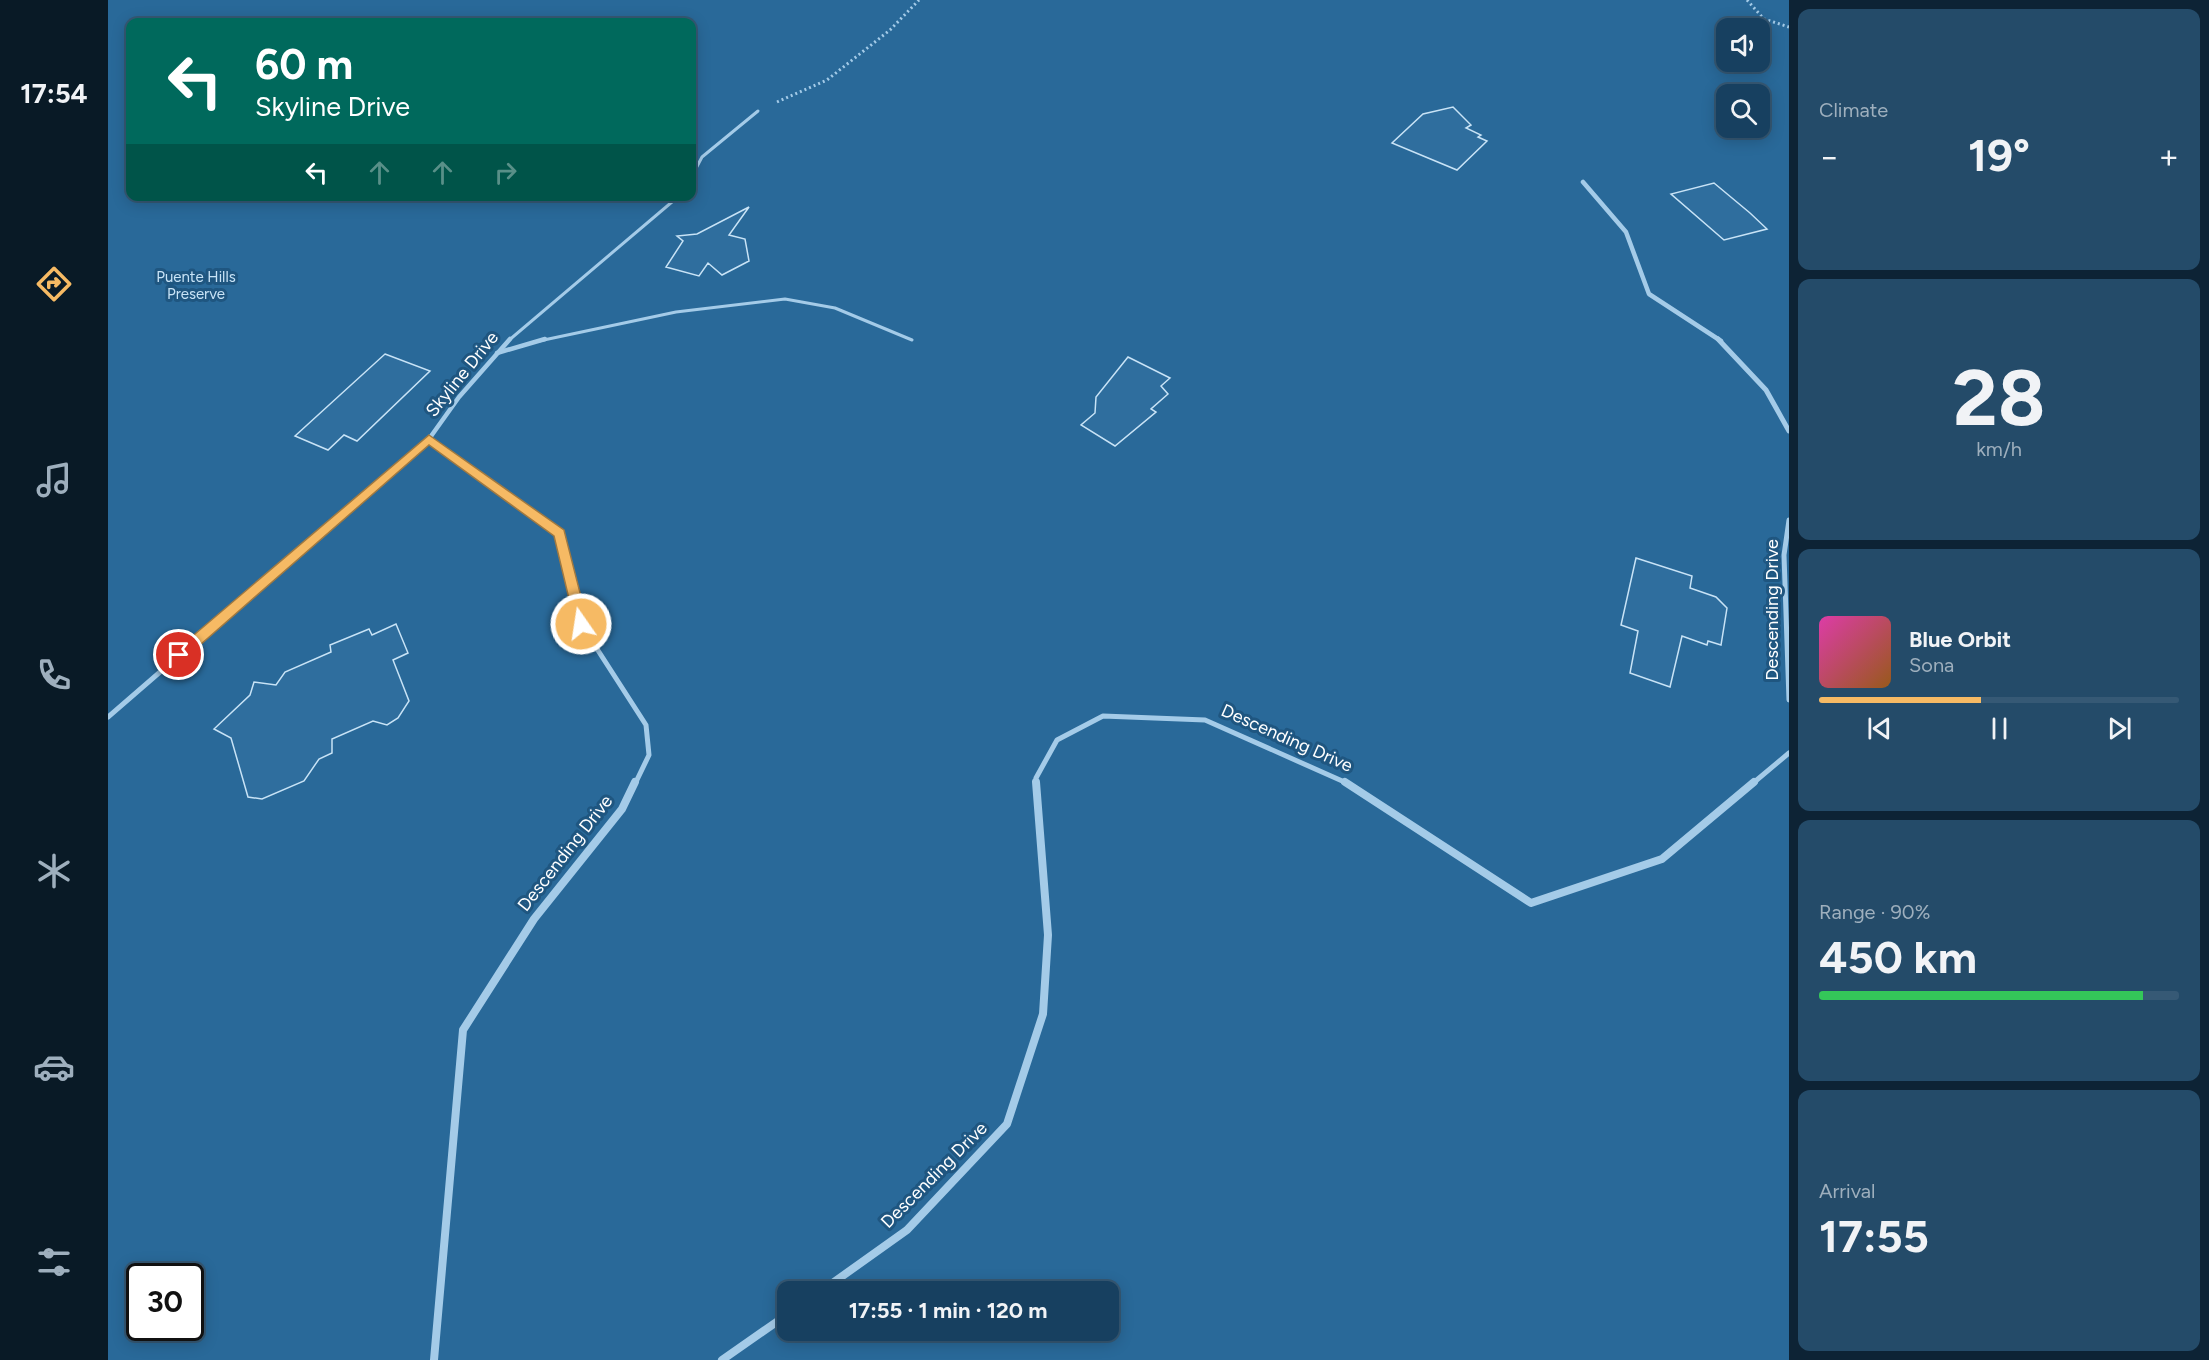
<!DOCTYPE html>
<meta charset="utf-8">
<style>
:root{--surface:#174060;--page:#244b69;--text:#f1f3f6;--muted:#9eafbd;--line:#365975;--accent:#f6ba64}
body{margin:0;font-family:Figtree,sans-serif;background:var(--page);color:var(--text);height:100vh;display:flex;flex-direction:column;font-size:22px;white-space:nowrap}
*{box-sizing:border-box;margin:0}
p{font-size:20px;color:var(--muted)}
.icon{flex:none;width:33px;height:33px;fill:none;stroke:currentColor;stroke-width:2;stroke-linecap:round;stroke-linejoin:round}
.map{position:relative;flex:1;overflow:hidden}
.drawer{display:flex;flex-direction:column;gap:9px;padding:9px;background:#0d2335;width:420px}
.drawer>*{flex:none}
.hud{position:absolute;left:18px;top:18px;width:570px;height:183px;border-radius:12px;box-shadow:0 3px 15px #0003,0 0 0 2px var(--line);background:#00695c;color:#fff;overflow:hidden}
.controls{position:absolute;left:1608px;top:18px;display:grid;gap:12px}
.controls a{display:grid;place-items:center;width:54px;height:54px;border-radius:12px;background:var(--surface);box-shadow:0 3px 15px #0003,0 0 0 2px var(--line);font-size:30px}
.speed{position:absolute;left:18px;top:1263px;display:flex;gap:12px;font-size:30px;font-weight:700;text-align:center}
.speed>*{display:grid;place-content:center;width:78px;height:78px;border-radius:50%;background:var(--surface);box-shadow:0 3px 15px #0003,0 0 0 2px var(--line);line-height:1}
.speed .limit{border:3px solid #111;border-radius:9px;background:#fff;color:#111}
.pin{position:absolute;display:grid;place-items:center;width:51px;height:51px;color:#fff;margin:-26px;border:3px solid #fff;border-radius:50%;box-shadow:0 2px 6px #0007}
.me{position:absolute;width:66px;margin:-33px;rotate:347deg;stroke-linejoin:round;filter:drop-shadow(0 0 4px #0008)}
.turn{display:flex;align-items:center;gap:21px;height:126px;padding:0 30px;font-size:27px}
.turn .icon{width:78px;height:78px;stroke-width:2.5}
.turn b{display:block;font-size:42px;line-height:51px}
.lanes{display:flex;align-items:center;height:57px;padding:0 30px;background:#0003;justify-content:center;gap:30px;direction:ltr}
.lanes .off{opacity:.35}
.big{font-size:45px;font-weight:700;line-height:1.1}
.drawer .card{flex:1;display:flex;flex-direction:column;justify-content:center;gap:9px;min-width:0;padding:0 21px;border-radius:12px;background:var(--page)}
.drawer .dial{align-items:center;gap:0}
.dial b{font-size:78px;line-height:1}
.song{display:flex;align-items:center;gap:18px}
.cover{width:72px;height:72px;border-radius:9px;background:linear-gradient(135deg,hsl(320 70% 55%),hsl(30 70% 35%))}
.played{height:6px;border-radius:3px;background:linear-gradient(90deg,var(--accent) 45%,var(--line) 45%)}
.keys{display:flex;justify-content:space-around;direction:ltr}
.heat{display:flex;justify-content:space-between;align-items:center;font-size:33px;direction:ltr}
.charge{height:9px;border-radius:4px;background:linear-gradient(90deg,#34c759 90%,var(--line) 0)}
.trip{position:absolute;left:669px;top:1281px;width:342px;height:60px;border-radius:12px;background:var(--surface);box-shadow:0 3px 15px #0003,0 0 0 2px var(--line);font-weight:700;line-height:60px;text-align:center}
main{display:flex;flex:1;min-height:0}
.tab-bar{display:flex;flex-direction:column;width:108px;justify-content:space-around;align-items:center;background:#091a26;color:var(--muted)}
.tab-bar .icon{width:42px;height:42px}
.tab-bar .on{color:var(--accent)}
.tab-bar b{font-size:27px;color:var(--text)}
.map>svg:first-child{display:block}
</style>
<main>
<nav class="tab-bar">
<b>17:54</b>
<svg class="icon on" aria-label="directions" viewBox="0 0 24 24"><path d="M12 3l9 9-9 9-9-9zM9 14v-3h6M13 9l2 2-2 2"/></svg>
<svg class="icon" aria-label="music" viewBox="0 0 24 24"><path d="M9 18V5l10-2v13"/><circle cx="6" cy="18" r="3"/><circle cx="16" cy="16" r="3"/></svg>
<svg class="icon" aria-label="phone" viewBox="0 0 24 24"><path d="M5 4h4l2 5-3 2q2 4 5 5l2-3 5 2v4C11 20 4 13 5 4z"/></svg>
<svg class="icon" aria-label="climate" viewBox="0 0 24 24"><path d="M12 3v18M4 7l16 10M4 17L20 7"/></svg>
<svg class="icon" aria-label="car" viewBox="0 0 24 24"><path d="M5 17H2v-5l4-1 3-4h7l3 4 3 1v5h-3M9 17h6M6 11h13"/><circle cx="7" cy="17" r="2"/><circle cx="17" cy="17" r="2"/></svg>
<svg class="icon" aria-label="filters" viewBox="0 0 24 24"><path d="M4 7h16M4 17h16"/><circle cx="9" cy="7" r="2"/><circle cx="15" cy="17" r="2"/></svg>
</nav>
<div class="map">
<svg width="1681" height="1360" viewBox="0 0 1681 1360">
<rect width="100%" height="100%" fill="#1f5680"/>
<path fill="#296999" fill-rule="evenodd" d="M0,0H1681V1360H0ZM22,22H584V196H22ZM1618,28H1652V62H1618ZM1618,94H1652V128H1618ZM32,1276H82V1328H32ZM680,1292H1000V1330H680Z"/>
<g fill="#2f6e9e" stroke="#c8e3f6" stroke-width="1.5">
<polygon points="1345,107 1363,125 1358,128 1373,135 1370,137 1379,141 1349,170 1284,143 1315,114"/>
<polygon points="1606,183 1642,213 1659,229 1616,240 1563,194"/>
<polygon points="641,207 621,235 637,239 641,261 614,275 600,263 591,276 558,267 575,241 569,236 589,234"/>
<polygon points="277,354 322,371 249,441 236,435 220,450 187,436"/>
<polygon points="1020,357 1062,378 1053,386 1060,394 1043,409 1048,412 1007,446 973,425 987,413 988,397"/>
<polygon points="1528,558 1584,576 1582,588 1608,597 1619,608 1613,645 1600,641 1599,645 1574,636 1562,687 1522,673 1530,631 1513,625"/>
<polygon points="288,624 300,653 285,660 301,701 290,718 279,725 265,721 224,739 224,753 211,759 196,781 154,799 140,797 123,738 106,729 142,695 146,682 168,685 177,672 223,652 222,645 261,629 264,635"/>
</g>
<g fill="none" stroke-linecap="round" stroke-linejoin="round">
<g stroke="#a4cbe8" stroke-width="3" stroke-dasharray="2 3" stroke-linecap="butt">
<polyline points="1639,0 1656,19 1681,27"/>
<polyline points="669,102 719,80 782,30 811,0"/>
</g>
<g stroke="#a4cbe8" stroke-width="3">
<polyline points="584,176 594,157 650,111"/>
<polyline points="400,341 571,196"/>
<polyline points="431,341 568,312 677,299 727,308 804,340"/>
</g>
<g stroke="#a4cbe8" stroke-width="4.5">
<polyline points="389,353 437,339"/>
<polyline points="321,439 351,397 402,339"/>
</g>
<polyline stroke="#a4cbe8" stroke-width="4.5" points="1475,182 1518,232 1541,294 1613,341"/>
<g stroke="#a4cbe8" stroke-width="5">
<polyline points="1610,339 1658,390 1681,431"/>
<polyline points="1681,520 1676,555 1681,700"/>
<polyline points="0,717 321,439 452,534 473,624 538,725 541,755 527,784"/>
<polyline points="928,784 928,778 949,740 995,716 1097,720 1241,784"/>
<polyline points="1644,784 1681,753"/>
</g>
<g stroke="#a4cbe8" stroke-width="8">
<polyline points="1237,782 1423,903 1554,859 1646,782"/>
<polyline points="712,1292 799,1230 899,1124 935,1014 940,935 928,782"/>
<polyline points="326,1360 355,1030 426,919 514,809 527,782"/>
<polyline points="614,1360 680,1314"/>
</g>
</g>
<polygon fill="#f6ba64" stroke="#a07941" stroke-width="1.5" points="321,435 456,530 480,624 478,627 469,627 467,624 446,536 321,445 76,659 67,659 67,651"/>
<g text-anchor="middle" stroke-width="6" stroke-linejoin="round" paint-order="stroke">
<g font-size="15" fill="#c8e3f6" stroke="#1f5680">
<text x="88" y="282">Puente Hills<tspan x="88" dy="17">Preserve</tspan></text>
</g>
<g font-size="18" fill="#fff" stroke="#1f5680">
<text transform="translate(354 374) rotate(-51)" y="6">Skyline Drive</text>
<text transform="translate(1664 610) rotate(-90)" y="6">Descending Drive</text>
<text transform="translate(1179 738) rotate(24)" y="6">Descending Drive</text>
<text transform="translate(457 853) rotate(-52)" y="6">Descending Drive</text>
<text transform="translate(826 1175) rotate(-45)" y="6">Descending Drive</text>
</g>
</g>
</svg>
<div class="controls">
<a><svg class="icon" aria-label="sound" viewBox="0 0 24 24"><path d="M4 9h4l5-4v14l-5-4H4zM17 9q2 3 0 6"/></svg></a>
<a><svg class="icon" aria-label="search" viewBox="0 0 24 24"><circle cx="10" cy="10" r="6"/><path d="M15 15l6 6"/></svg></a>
</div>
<div class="speed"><div class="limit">30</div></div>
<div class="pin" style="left:71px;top:655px;background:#d93025"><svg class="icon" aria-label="arrive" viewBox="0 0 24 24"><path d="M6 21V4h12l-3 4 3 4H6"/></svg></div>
<svg class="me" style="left:473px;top:624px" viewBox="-20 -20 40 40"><circle r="17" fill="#f6ba64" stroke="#fff" stroke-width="3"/><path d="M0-11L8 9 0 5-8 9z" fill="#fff"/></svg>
<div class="trip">17:55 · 1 min · 120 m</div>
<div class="hud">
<div class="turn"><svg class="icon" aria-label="left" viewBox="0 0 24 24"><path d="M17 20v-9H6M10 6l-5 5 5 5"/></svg><div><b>60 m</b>Skyline Drive</div></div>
<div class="lanes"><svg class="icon" aria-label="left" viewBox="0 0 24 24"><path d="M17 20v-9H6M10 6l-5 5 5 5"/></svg><svg class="icon off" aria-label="ahead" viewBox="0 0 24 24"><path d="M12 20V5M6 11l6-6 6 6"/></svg><svg class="icon off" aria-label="ahead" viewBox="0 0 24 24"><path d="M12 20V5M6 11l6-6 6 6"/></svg><svg class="icon off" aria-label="right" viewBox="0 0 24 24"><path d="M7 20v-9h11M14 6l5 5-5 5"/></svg></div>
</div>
</div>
<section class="drawer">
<div class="card"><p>Climate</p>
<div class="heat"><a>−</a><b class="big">19°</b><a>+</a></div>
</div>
<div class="card dial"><b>28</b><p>km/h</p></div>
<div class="card">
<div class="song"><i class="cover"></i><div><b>Blue Orbit</b><p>Sona</p></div></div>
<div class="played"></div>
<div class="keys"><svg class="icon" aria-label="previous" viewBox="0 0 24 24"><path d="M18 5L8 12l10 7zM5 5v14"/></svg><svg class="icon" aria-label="pause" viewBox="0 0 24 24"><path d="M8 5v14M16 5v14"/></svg><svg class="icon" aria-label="next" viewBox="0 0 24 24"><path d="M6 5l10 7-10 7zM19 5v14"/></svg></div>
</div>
<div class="card"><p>Range · 90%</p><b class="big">450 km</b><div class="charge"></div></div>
<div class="card"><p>Arrival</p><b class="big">17:55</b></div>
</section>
</main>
